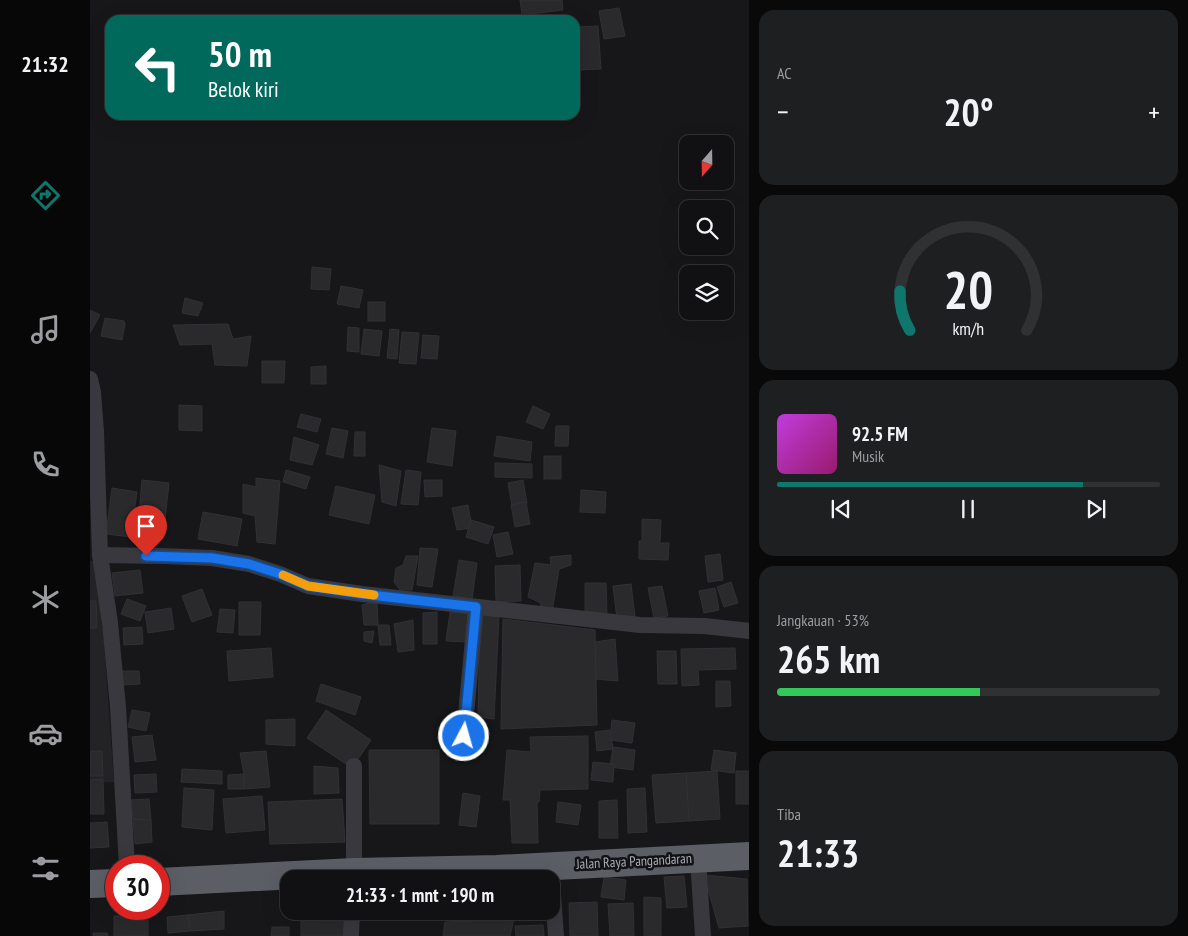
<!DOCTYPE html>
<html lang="id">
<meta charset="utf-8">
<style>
:root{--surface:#111113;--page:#1e1f21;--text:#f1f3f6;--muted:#9c9da0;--line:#303133;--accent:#0f766e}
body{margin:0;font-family:"PT Sans Narrow",sans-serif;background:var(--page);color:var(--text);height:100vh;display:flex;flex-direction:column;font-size:19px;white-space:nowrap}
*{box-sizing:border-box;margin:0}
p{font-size:16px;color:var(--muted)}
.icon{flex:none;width:28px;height:28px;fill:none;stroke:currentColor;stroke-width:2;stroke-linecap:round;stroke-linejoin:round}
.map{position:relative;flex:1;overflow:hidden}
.drawer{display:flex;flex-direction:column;gap:10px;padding:10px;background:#09090a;width:439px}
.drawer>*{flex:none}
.hud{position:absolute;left:15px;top:15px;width:475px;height:105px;border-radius:15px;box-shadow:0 5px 20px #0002,0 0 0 1px var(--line);background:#00695c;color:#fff;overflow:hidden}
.needle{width:32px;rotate:200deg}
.tools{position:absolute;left:589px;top:135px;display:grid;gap:10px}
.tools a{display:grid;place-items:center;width:55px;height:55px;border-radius:10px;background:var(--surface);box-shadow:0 5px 20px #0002,0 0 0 1px var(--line);font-size:25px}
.speed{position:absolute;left:15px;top:855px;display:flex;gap:10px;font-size:25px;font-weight:700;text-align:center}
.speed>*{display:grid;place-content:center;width:65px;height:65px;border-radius:50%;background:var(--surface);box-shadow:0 5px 20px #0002,0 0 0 1px var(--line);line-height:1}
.speed .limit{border:8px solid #d22;background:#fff;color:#111}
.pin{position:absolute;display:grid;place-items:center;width:42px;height:42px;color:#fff;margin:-51px -21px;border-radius:50% 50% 50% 0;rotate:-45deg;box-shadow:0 0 5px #0007}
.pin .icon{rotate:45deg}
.me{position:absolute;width:55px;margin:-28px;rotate:6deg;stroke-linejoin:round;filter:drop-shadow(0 0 4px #0008)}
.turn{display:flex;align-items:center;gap:18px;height:105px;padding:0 20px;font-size:22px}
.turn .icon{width:65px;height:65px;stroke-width:2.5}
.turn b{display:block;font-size:35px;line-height:42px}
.big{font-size:38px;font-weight:600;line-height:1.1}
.drawer .widget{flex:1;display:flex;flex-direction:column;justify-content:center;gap:8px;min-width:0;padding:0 18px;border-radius:15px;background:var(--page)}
.drawer .dial{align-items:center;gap:0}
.dial svg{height:130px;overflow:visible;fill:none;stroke:var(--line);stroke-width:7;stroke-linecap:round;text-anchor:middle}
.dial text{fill:var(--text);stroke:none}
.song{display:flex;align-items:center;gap:15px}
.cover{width:60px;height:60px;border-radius:8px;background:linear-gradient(135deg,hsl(290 70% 55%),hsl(320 70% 35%))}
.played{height:5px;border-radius:2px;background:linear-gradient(90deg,var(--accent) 80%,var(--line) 80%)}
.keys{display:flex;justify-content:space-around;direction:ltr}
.heat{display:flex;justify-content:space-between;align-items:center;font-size:28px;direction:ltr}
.charge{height:8px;border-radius:4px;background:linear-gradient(90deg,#34c759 53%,var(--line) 0)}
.trip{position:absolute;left:190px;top:870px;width:280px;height:50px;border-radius:15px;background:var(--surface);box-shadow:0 5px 20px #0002,0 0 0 1px var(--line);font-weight:600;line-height:50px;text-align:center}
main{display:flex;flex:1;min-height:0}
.tabs{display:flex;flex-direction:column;width:90px;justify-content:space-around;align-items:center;background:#070708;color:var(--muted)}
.tabs .icon{width:35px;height:35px}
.tabs .current{color:var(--accent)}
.tabs b{font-size:22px;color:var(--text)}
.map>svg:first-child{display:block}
</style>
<main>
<nav class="tabs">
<b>21:32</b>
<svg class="icon current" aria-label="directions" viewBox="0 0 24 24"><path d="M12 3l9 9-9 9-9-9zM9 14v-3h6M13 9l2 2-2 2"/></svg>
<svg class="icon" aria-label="music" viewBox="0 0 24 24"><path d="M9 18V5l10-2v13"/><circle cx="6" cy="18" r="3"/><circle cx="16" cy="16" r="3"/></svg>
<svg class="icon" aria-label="phone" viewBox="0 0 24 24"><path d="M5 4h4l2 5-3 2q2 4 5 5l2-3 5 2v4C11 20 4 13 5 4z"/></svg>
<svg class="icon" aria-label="climate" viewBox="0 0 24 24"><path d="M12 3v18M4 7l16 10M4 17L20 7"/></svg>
<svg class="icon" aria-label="car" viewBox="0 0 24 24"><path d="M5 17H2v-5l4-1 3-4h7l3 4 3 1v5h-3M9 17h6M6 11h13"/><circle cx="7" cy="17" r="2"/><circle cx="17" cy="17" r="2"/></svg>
<svg class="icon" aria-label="filters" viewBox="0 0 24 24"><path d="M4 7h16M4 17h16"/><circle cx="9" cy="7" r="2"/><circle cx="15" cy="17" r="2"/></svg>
</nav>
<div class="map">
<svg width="660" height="936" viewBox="0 0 660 936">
<rect width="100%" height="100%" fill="#171719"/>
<polygon fill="#232326" points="0,561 6,561 14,642 24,782 0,783 0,776 12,776 0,751 0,628 7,627 6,601 0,601"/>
<g fill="#2a2a2d" stroke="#313135">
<polygon points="430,0 472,0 473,10 432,15"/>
<polygon points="529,8 535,36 514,39 509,11"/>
<polygon points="508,26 511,69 485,70 485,27"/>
<polygon points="222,267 241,269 239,290 221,289"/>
<polygon points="251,286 273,290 269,308 247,304"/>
<polygon points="95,298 113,303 108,316 92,313"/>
<rect x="278" y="302" width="17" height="19"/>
<polygon points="0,310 10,315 0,333"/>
<polygon points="15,318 34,321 35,324 32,340 11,336"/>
<polygon points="138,324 143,339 161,336 157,366 125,365 122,344 90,345 83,325"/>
<polygon points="258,327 269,328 269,352 257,351"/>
<polygon points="274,329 292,331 289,356 271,354"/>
<polygon points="300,329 309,330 307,359 297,358"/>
<polygon points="312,332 329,333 326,364 309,363"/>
<polygon points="333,335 349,336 347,359 331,358"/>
<polygon points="172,361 195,361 194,383 172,383"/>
<polygon points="236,366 236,384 221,384 221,367"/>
<polygon points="89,405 112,406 112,431 89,430"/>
<polygon points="443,406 460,414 453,429 436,422"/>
<polygon points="211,414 231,419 227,432 207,427"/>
<polygon points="466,426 479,426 478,446 465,446"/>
<polygon points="242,428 258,431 253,458 236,454"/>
<polygon points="342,428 366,431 362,466 337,462"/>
<polygon points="265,432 275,432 275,456 264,456"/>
<polygon points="407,436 442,442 440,461 404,456"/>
<polygon points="204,437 229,445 222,465 200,460"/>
<rect x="454" y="456" width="17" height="23"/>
<polygon points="405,463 442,464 442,478 405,477"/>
<polygon points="289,465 311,471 306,506 292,502"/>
<polygon points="196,470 220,477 216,489 193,482"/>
<polygon points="316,470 331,472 328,505 311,504"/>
<polygon points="166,478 190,481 185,544 167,542 165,516 153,513 153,484 166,487"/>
<polygon points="52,480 79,483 73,538 47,535"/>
<polygon points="334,480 352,480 352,496 335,497"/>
<polygon points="433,480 437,503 422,506 418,483"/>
<polygon points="246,486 285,495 279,524 239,515"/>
<polygon points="22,488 47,492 41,537 16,534"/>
<polygon points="491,490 516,492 515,513 490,512"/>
<polygon points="436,502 440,524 425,527 421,505"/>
<polygon points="378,505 382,528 367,530 362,508"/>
<polygon points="113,512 152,519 147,546 108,539"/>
<polygon points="552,519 571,520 570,543 579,543 578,560 549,559 549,541 552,541"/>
<polygon points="381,520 404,527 398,544 376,537"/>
<polygon points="418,532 423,554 407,557 403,535"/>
<polygon points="330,548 348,549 342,587 327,585"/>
<polygon points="630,554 633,580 618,582 615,556"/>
<polygon points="481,555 481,565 469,569 462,612 450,609 451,603 438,597 445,563 461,565 460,557"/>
<polygon points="316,556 328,556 322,590 310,590 304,582 306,568 313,565"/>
<polygon points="369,560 387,563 382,599 363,596"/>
<polygon points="430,565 431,601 406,602 405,566"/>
<polygon points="50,570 53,593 25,596 22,573"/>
<polygon points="641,582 648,603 634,607 627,587"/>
<polygon points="495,583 516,583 517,615 495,615"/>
<polygon points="541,584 545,617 527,619 523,586"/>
<polygon points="572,586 578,616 564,618 558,588"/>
<polygon points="625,588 629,610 614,613 609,591"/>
<polygon points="112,589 122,615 102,622 92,596"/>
<polygon points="37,599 56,606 50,621 31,614"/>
<polygon points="0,601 6,601 7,628 0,628"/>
<polygon points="287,601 288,625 274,625 272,605"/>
<polygon points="149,602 171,602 170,635 149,635"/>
<polygon points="81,608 84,629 58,633 55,612"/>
<polygon points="130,609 145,610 143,633 127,632"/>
<polygon points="347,612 347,644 333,644 333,613"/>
<polygon points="360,612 381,614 377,642 356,641"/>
<polygon points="409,615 404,719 388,717 390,616"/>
<polygon points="413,619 505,630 507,725 411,729"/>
<polygon points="323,620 324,650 308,652 304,624"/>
<polygon points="288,625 299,625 301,645 290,645"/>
<polygon points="52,627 53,644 34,645 33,628"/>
<polygon points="284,631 282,643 274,641 274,632"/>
<polygon points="525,639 528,681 506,679 505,642"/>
<polygon points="181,648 183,677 139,681 137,651"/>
<polygon points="645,648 646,669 608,670 609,685 592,686 591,649"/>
<polygon points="567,651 586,651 587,684 568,684"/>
<polygon points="32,671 49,671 50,684 33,685"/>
<polygon points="626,681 640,681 641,706 626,707"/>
<polygon points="231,684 271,697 265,715 226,701"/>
<polygon points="42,710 60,713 56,731 38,727"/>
<polygon points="236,710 281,740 262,768 217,738"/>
<polygon points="205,719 205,746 176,744 176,720"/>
<polygon points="522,720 545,723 542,743 520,740"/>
<polygon points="520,730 523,749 507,751 505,732"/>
<polygon points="62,735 66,760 45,762 42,737"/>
<polygon points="498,736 498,789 450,790 449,802 447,802 448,843 422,843 420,800 413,800 417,750 441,752 440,737"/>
<polygon points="523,747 545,750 543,770 520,767"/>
<polygon points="279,750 349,750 349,824 280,824"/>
<polygon points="624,750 646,753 644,773 621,770"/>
<polygon points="0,751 12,751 13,776 0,776"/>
<polygon points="176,751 180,787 154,789 154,774 150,753"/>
<polygon points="503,762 524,764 523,782 501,780"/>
<polygon points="224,766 248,768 249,793 224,794"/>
<polygon points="92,769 132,771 132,784 91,782"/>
<polygon points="627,771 630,819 599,821 596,773"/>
<rect x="646" y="771" width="14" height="33"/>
<polygon points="596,773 599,821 566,823 562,775"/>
<polygon points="66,774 67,792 45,793 44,775"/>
<polygon points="154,774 154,789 138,789 138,775"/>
<polygon points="13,779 14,814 0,814 0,780"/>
<polygon points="94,788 124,790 122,830 92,827"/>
<polygon points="555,788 557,832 538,833 537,789"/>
<polygon points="373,793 390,796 386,827 369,825"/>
<polygon points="172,796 175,830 136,833 133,799"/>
<polygon points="59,799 61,820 43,819 41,800"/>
<polygon points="252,799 255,842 180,844 178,802"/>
<polygon points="527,800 528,838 509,838 509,801"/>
<polygon points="468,802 491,805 488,825 466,822"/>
<polygon points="43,819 61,820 62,842 45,844"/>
<polygon points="17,822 19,847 0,848 0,823"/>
<polygon points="614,875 657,879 658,926 629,928"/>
<polygon points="594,876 597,907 577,908 574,877"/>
<polygon points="514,877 536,880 534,900 511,897"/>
<polygon points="554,897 571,898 571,936 554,936"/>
<polygon points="507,902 508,936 480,936 479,903"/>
<polygon points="543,903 544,936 520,936 518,904"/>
<polygon points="134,911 134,929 100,931 98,915"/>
<rect x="211" y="911" width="48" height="25"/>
<polygon points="386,911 419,911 419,919 424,919 420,936 353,936 355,922 385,921"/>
<polygon points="98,915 100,931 78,933 77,917"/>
<rect x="24" y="916" width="34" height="20"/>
<polygon points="453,925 454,936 426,936 425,926"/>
<polygon points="182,927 199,927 199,936 181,936"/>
<polygon points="3,933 17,933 18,936 3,936"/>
</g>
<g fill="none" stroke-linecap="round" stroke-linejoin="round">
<g stroke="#38383e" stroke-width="16">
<polyline points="0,379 3,392 6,431 10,555 20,623 28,707 37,866"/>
<polyline points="10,555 72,556 122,558 159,564 190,574 218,586 272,594 550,625 614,626 660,631"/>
<polyline points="374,736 386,607"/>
<polyline points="608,858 613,936"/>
<polyline points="461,866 466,936"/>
<polyline points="264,879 264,766"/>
<polyline points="261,936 262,911"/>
</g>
<g stroke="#5c5e66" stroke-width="28">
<polyline points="69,882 264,872 407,869 660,856"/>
<polyline points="0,884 26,883"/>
</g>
</g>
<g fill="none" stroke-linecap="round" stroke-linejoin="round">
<defs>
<polyline id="route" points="56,556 122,558 159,564 190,574 218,586 272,594 386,607 374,736"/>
</defs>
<use href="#route" stroke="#114b97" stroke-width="12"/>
<use href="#route" stroke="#1a73e8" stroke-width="9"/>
<polyline stroke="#f59e0b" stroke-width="9" points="193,575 218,586 284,595"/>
</g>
<g text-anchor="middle" stroke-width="5" stroke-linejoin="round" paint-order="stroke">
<g font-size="14" fill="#a9acb9" stroke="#121214">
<text transform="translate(544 861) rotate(-3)" y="5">Jalan Raya Pangandaran</text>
</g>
</g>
</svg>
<div class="tools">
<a><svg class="needle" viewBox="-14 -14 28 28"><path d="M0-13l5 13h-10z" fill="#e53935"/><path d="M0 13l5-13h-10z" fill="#9c9da0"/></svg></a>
<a><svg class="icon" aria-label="search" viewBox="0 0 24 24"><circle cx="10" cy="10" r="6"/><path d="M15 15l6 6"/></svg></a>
<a><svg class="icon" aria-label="layers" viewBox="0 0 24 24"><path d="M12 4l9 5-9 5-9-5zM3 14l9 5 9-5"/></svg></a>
</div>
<div class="speed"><div class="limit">30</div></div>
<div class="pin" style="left:56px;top:556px;background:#d93025"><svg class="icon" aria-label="arrive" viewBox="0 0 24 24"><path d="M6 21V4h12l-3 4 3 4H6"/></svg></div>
<svg class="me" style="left:374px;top:736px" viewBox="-20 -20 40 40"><circle r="17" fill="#1a73e8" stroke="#fff" stroke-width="3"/><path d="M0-11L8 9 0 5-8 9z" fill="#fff"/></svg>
<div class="trip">21:33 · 1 mnt · 190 m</div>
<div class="hud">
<div class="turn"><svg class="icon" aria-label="left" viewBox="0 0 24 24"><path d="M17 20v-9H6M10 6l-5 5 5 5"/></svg><div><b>50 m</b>Belok kiri</div></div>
</div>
</div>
<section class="drawer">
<div class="widget"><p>AC</p>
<div class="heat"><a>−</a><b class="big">20°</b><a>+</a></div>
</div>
<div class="widget dial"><svg viewBox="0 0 100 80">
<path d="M14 69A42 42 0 1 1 86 69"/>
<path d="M14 69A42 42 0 0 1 8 45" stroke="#0f766e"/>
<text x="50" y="56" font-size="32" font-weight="700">20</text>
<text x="50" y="72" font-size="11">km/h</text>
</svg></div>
<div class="widget">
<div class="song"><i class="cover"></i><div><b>92.5 FM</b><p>Musik</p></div></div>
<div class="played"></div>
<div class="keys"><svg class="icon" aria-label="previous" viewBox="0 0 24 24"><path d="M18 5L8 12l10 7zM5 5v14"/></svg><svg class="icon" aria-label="pause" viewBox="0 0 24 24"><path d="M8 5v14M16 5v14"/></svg><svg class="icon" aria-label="next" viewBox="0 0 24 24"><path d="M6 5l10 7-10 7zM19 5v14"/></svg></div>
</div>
<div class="widget"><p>Jangkauan · 53%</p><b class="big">265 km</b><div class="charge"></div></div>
<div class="widget"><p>Tiba</p><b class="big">21:33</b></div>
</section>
</main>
